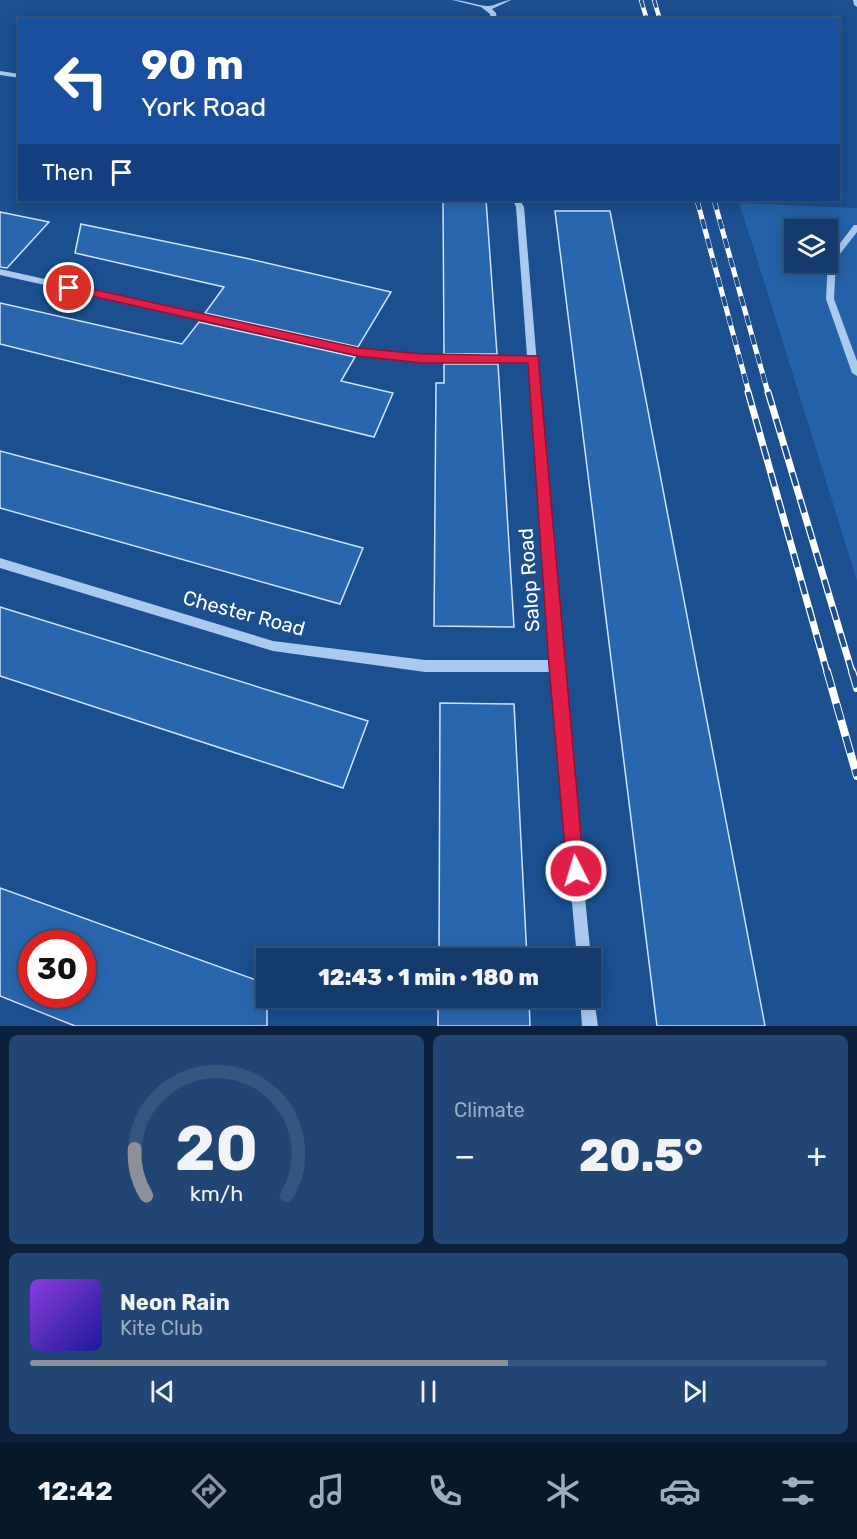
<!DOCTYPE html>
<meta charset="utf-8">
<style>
:root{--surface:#143b6b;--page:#214673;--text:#f1f3f6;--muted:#9dadc1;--line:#33557e;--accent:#8c9099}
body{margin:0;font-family:Rubik,sans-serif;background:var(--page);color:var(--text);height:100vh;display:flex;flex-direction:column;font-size:22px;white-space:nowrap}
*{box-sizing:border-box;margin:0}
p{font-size:20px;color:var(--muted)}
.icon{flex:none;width:33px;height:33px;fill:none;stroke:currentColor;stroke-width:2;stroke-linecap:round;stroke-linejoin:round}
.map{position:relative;height:1026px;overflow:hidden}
.details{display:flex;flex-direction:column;gap:9px;padding:9px;background:#0b203b;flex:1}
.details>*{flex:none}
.hud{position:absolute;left:18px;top:18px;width:822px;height:183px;border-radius:0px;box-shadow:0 3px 15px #0003,0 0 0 2px var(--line);background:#1a4fa0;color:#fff;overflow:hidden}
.tools{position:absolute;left:784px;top:219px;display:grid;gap:12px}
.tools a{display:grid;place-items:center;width:54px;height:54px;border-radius:0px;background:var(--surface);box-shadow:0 3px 15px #0003,0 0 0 2px var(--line);font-size:30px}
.speed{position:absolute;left:18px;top:930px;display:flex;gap:12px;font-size:30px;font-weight:700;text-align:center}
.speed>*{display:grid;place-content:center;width:78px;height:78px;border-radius:50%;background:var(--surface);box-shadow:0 3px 15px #0003,0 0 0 2px var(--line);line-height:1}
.speed .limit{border:9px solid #d22;background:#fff;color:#111}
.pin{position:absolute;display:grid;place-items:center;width:51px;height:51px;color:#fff;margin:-26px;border:3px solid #fff;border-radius:50%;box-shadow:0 2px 6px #0007}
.me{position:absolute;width:66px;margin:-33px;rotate:355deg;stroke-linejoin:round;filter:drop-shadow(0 0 4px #0008)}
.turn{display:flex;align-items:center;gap:21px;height:126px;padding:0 24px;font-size:27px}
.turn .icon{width:78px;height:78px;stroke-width:2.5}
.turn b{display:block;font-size:42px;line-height:51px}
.then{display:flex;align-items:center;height:57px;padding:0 24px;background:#0003;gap:12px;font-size:22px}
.big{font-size:45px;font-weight:800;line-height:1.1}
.details .card{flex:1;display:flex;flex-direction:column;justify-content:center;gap:9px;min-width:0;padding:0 21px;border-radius:9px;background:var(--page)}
.details .dial{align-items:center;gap:0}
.dial svg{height:156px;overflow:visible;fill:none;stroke:var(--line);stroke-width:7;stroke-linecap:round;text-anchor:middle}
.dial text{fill:var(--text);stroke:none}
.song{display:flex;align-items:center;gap:18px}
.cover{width:72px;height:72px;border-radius:9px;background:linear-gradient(135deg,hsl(270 70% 55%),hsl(240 70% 35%))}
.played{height:6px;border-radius:3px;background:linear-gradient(90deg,var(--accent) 60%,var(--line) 60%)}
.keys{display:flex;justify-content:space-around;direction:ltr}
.heat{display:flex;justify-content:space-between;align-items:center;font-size:33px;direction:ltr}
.details .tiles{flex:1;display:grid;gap:9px;grid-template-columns:1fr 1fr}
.card:last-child{grid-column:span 2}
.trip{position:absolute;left:256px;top:948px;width:345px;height:60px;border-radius:0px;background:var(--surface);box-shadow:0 3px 15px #0003,0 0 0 2px var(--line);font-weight:800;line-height:60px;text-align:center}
.tabs{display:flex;height:96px;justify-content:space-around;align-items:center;background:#08182b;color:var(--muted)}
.tabs .icon{width:42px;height:42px}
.tabs .current{color:var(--accent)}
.tabs b{font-size:27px;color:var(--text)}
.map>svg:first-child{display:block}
</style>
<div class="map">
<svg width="857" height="1026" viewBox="0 0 857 1026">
<rect width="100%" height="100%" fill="#1b4f8f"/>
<path fill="#2461a8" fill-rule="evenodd" d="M739,203L857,208V581L753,246ZM795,230H828V262H795Z"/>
<g fill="#2a66ad" stroke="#cfe3fa" stroke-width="1.5" fill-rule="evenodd">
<polygon points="443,200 486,200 497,354 444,354"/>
<polygon points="555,211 610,211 765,1026 657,1026"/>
<polygon points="0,212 49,222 7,268 0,267"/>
<polygon points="81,224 245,258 391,292 358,347 205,313 224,287 75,253"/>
<polygon points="0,303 182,344 199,322 355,357 341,381 393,393 374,437 0,344"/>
<polygon points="444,364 498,364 514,627 434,626 436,383 444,383"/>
<polygon points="0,451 215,508 363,548 340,604 0,508"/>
<polygon points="0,607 368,721 343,788 0,676"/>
<polygon points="440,703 514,704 527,958 439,958"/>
<path d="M0,888L267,984V1026H75L0,996ZM32,944H82V994H32Z"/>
<polygon points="438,998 529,998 530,1026 438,1026"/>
</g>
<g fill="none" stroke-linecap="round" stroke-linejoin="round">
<g fill="#a9c9ee" fill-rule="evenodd">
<path d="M452,0C465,0 475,5 487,6C493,7 503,0 511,0L492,9L496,13L497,20H491L490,14L481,7Z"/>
<polygon points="853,0 857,0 857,7 854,5"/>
<polygon points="0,71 20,74 20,78 0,75"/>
<polygon points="513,200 520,200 524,207 562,666 591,958 591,959 577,958 551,672 425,672 273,651 0,568 0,558 273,641 425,660 550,660 528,362 422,362 358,355 0,275 0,269 358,349 422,356 527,356 516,207"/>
<polygon points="854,225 857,225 857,232 836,259 834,299 857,361 857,376 852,373 826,299 828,259"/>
<polygon points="591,992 594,998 598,1026 582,1026 580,998 591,998"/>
</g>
<defs>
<g id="rail-far3">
<polyline points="641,0 647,20"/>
<polyline points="654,0 660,20"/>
</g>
<g id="rail-far2">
<polyline points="697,200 749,393"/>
<polyline points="714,200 768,393"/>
</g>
<g id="rail-far1">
<polyline points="748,392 827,672"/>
<polyline points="768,392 852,672"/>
</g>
<g id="rail">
<polyline points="827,671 857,776"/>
<polyline points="852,671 857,688"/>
</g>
</defs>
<use href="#rail-far3" stroke="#fff" stroke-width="4.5"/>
<use href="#rail-far2" stroke="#fff" stroke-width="5"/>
<use href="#rail-far1" stroke="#fff" stroke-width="7"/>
<use href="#rail" stroke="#fff" stroke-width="8"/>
<use href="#rail-far3" stroke="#1b4f8f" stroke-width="3" stroke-dasharray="8" stroke-linecap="butt"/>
<use href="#rail-far2" stroke="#1b4f8f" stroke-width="4" stroke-dasharray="10" stroke-linecap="butt"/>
<use href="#rail-far1" stroke="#1b4f8f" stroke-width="4.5" stroke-dasharray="14" stroke-linecap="butt"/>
<use href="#rail" stroke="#1b4f8f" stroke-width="6" stroke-dasharray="17" stroke-linecap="butt"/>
</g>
<polygon fill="#e11d48" stroke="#92132f" stroke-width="1.5" points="69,284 358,348 422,354 538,356 584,871 582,877 576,880 569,877 567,871 549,666 528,363 422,363 358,356 65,290 63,288"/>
<g text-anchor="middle" stroke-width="6" stroke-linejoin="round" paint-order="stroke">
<g font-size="20" fill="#fff" stroke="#1b4f8f">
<text transform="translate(529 580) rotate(-94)" y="7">Salop Road</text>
<text transform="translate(244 613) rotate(15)" y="7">Chester Road</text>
</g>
</g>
</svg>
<div class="tools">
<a><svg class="icon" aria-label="layers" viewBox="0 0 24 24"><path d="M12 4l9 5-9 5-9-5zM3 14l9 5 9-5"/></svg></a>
</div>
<div class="speed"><div class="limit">30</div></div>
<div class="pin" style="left:69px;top:288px;background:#d93025"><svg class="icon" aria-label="arrive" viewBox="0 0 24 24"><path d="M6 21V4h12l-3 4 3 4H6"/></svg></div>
<svg class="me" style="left:576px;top:871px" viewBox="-20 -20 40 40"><circle r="17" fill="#e11d48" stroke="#fff" stroke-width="3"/><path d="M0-11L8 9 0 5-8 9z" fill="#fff"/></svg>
<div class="trip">12:43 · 1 min · 180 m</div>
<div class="hud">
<div class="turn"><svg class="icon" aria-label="left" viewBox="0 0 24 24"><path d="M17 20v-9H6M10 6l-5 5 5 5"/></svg><div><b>90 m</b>York Road</div></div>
<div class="then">Then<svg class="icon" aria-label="arrive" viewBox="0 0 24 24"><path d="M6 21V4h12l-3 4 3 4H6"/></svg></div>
</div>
</div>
<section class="details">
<div class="tiles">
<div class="card dial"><svg viewBox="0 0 100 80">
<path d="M14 69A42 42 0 1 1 86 69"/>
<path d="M14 69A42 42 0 0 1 8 45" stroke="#8c9099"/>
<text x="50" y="56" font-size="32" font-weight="700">20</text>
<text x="50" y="72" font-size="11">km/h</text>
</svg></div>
<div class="card"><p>Climate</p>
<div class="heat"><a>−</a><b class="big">20.5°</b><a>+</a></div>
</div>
<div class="card">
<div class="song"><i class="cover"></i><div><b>Neon Rain</b><p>Kite Club</p></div></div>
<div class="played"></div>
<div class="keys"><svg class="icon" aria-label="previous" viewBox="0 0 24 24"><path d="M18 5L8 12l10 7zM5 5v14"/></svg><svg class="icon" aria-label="pause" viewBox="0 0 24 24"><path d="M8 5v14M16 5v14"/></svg><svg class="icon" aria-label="next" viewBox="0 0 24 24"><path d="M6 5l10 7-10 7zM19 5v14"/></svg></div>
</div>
</div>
</section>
<nav class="tabs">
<b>12:42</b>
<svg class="icon current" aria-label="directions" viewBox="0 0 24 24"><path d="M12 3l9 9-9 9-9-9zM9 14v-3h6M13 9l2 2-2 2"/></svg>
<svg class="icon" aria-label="music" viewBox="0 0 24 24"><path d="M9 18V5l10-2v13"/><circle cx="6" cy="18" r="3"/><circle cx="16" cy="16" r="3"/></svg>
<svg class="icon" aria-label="phone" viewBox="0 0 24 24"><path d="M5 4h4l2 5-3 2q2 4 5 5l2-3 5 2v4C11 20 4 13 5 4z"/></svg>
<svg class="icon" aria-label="climate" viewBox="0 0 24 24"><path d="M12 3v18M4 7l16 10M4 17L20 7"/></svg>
<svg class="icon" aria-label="car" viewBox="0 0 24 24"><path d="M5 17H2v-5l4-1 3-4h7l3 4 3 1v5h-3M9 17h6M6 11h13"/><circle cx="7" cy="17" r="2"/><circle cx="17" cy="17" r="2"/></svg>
<svg class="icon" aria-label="filters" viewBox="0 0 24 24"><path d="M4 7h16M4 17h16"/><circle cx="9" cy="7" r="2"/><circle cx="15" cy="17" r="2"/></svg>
</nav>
